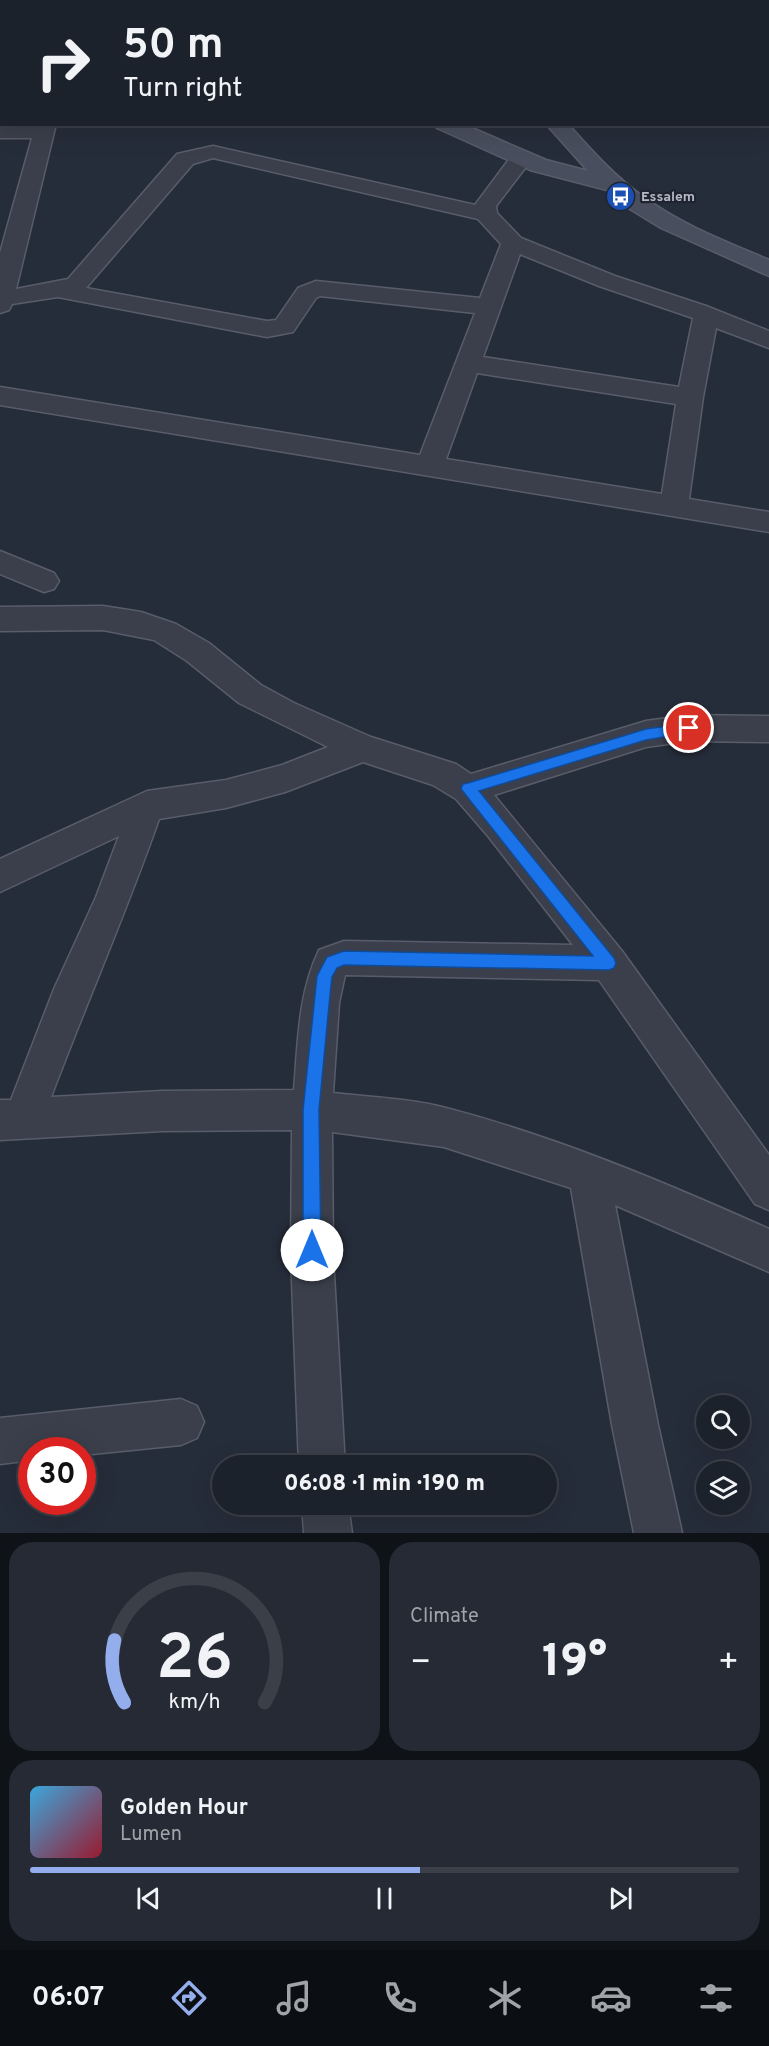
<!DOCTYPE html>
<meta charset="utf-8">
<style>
:root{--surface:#1c222c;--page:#252a34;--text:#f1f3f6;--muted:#a0a4a9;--line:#3a3f48;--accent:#94adec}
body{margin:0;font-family:Overpass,sans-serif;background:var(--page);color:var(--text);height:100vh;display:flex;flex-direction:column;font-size:22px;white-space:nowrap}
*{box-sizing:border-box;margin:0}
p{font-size:20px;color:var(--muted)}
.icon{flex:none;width:33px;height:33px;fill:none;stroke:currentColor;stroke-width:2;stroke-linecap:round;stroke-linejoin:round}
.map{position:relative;height:1533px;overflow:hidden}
.details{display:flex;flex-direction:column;gap:9px;padding:9px;background:#0f1318;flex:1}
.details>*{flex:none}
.banner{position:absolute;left:0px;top:0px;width:770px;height:126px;box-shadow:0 6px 24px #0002,0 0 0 2px var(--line);background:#1c222c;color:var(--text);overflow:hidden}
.buttons{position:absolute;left:696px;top:1395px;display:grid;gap:12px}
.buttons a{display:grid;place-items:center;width:54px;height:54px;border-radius:50%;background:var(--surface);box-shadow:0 6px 24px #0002,0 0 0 2px var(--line);font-size:30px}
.speed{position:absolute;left:18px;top:1437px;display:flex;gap:12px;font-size:30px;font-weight:700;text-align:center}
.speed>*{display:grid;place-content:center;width:78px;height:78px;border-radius:50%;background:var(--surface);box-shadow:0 6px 24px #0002,0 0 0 2px var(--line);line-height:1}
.speed .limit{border:9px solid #d22;background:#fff;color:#111}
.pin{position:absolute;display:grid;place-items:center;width:51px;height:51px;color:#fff;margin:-26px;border:3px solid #fff;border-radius:50%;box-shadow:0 2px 6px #0007}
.me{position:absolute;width:66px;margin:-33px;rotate:0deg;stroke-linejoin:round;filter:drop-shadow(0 0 4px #0008)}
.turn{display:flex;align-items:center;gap:21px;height:126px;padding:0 24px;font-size:27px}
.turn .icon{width:78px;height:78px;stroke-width:2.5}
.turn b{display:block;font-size:42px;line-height:51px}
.big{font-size:45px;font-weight:800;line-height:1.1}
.details .widget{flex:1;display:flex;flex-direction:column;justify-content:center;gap:9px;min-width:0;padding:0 21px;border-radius:24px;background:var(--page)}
.details .dial{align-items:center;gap:0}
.dial svg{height:156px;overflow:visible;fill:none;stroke:var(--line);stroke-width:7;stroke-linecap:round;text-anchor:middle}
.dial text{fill:var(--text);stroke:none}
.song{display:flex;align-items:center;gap:18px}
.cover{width:72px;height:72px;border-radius:9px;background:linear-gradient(135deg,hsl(200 70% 55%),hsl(350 70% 35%))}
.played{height:6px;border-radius:3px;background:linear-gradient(90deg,var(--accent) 55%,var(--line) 55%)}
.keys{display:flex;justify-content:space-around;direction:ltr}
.heat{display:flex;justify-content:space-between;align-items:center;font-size:33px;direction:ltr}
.details .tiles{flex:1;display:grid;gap:9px;grid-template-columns:1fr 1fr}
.widget:last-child{grid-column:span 2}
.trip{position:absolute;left:212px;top:1455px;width:345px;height:60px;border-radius:30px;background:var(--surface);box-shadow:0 6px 24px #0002,0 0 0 2px var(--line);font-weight:800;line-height:60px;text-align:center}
.dock{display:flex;height:96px;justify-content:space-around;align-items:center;background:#0b0e12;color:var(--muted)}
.dock .icon{width:42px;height:42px}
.dock .selected{color:var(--accent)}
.dock b{font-size:27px;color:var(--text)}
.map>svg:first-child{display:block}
</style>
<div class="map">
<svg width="769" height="1533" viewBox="0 0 769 1533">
<rect width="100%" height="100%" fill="#262d3a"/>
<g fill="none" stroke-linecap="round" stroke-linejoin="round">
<defs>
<g id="street">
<rect x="67" y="0" width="18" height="2"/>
<polygon points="551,0 575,0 550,2"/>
<rect x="768" y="24" width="1" height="12"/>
<path d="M56,124L16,289L68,279L177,154L213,146L475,205L513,154L521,153L529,154L532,159L496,206L497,213L521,238L615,276L706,306L769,331V348L716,328L703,397L689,499L769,512V532L0,405V387L420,455L475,313L320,296L316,298L293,332L267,337L58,297L12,304L9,310L0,313V253L32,138H0V126ZM213,158L478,219L501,244L480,298L316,281L298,288L276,320L267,321L86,288L193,164ZM520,254L599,286L693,318L679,387L483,357ZM477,373L676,404L662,494L446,459Z"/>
<polygon points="0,551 54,573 59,581 54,589 44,592 0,574"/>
<path d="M103,606L141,612L176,624L209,643L261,685L294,703L371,737L456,764L471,774L646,721L689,715L769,716V742L689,741L646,747L494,795L622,951L769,1155V1210L755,1204L599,980L345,975L339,1003L333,1093C368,1097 414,1099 446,1108C557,1137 664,1182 769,1229V1272L615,1205L658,1425L682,1533H634L612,1425L571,1188L444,1147L332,1132L333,1256L345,1466H299L291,1256L292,1130L162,1131L0,1140V1100H11L54,989L96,897L119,836L0,892V859L147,791L226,780L282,765L328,747L239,703L187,661L154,640L103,630L0,631V607ZM363,762L433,785L456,799L488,836L573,945L344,941L319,950C298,994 298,1042 294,1090L162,1091L51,1097C86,1004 126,913 159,819L226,808L285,792Z"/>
<polygon points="181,1399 197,1406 204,1422 197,1438 181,1445 82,1455 82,1450 32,1450 32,1460 0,1464 0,1418"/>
<polygon points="302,1504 348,1504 352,1533 304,1533"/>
</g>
<g id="secondary">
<polygon points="168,0 188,0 189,2 169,2"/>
<polygon points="453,0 471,0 472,2 453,2"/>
<path d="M434,124H463L546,160L588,171L546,124H568C592,151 616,178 645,198C682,225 727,242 769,260V276L661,228L630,209L607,190L530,170L437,128Z"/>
</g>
</defs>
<use href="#street" stroke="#585d69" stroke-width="3"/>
<use href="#secondary" stroke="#585d69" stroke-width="3"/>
<use href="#street" fill="#3a3f4b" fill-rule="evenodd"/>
<use href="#secondary" fill="#484e5d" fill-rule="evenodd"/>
</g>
<polygon fill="#1a73e8" stroke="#114b97" stroke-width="1.5" points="689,723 694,724 696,728 694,732 646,740 479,791 614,958 616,963 614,968 609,970 344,965 337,968 332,977 330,995 319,1110 321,1250 318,1256 312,1258 306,1256 303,1250 303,1110 317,976 327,957 344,951 593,956 461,789 463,784 468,783 646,729"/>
<defs>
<symbol id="bus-disc" viewBox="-11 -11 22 22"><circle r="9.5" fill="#1a4fb4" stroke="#1f2430"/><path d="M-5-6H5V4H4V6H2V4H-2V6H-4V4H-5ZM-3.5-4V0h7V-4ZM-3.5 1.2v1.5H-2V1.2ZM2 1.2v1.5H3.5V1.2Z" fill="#fff"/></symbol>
</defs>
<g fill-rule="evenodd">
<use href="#bus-disc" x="604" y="180" width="33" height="33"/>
</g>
<g text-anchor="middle" stroke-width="4.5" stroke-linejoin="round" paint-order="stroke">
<g font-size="14" font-weight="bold" fill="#b5bac6" stroke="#1f2430" text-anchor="start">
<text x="641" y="201">Essalem</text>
</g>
</g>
</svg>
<div class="buttons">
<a><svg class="icon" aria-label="search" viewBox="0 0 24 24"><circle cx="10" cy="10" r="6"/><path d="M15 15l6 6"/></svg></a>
<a><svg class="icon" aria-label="layers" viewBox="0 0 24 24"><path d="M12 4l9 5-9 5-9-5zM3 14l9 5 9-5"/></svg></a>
</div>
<div class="speed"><div class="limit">30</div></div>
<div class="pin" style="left:689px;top:728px;background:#d93025"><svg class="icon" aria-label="arrive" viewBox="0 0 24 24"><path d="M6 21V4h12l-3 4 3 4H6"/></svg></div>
<svg class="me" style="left:312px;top:1250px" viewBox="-20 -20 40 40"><circle r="19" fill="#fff"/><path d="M0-13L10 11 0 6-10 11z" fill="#1a73e8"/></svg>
<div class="trip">06:08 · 1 min · 190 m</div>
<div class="banner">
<div class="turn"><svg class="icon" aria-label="right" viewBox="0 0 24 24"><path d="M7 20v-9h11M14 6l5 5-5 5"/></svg><div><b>50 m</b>Turn right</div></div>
</div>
</div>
<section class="details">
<div class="tiles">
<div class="widget dial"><svg viewBox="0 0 100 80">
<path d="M14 69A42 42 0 1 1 86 69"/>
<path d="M14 69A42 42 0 0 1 9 37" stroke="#94adec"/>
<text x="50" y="56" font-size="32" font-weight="700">26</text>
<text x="50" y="72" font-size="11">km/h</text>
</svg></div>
<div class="widget"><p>Climate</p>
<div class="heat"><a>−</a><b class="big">19°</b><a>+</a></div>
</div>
<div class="widget">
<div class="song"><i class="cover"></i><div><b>Golden Hour</b><p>Lumen</p></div></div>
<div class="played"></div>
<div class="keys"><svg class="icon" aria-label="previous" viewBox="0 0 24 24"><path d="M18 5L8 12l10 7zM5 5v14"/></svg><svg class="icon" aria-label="pause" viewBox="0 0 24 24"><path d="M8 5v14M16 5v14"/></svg><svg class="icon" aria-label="next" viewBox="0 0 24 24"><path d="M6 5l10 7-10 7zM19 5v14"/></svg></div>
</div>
</div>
</section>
<nav class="dock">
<b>06:07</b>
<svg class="icon selected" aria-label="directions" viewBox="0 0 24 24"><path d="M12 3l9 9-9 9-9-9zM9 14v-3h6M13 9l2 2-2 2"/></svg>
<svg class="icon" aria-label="music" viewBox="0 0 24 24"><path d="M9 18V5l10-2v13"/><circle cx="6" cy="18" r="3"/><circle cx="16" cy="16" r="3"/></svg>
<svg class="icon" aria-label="phone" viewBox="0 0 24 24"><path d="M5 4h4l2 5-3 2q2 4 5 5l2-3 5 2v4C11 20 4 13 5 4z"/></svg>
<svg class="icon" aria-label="climate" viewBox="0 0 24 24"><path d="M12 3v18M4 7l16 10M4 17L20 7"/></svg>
<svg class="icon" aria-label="car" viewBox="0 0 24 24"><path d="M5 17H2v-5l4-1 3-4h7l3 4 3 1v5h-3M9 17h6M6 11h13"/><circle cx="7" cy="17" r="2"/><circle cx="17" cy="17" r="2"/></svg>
<svg class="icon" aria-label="filters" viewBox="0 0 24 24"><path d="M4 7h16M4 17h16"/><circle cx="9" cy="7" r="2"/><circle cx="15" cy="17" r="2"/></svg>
</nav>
